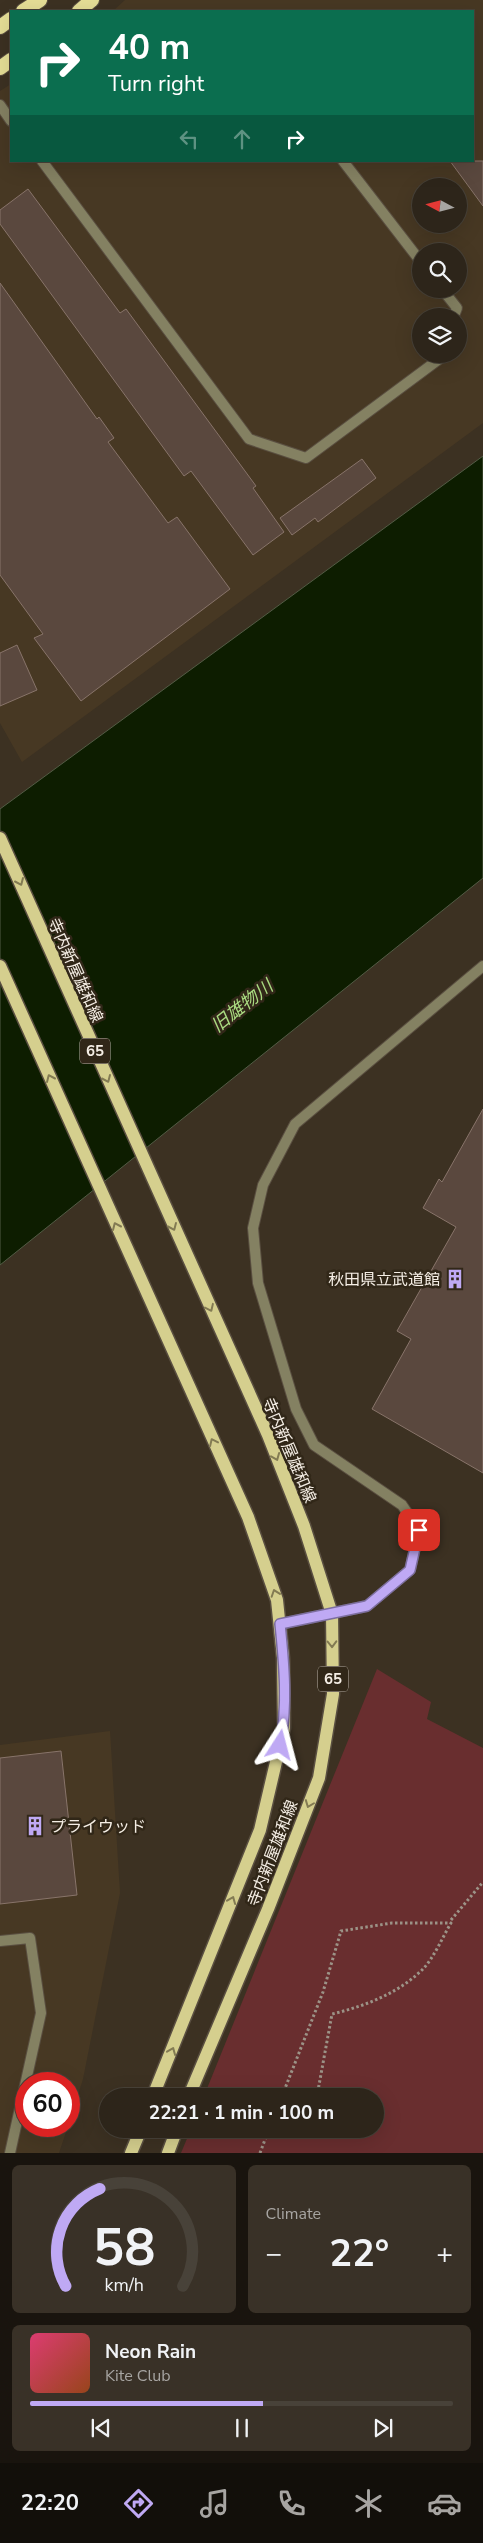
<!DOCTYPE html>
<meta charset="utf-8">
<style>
:root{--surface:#2d251a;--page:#393127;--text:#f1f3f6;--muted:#a7a5a2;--line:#484239;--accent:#bfa9f4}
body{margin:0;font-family:"Nunito Sans","Noto Sans JP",sans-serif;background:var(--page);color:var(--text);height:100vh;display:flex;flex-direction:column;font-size:19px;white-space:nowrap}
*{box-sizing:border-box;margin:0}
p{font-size:16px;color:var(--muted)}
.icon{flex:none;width:28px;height:28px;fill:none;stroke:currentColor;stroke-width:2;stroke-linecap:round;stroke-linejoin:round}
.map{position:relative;height:2153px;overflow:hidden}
.details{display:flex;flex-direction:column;gap:12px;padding:12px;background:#19140e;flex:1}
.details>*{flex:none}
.top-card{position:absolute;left:10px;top:10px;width:464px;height:152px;border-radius:0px;box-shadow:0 5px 20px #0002,0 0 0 1px var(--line);background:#0b6e4f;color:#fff;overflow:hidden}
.needle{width:32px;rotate:277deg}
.tools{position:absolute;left:412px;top:178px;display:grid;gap:10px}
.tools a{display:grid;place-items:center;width:55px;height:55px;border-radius:50%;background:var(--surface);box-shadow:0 5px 20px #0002,0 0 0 1px var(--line);font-size:25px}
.speed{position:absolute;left:15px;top:2072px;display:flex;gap:10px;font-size:25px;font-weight:700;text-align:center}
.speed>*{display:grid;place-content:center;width:65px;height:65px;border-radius:50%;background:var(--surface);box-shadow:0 5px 20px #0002,0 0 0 1px var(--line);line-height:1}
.speed .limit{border:8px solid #d22;background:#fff;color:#111}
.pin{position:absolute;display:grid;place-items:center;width:42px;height:42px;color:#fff;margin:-21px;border-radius:10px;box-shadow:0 2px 8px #0006}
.me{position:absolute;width:55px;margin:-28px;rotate:9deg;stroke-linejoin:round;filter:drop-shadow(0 0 4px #0008)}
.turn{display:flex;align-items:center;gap:18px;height:105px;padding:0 15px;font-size:22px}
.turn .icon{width:65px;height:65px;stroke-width:2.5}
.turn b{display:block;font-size:35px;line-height:42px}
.lanes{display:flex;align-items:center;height:48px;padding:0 15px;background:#0003;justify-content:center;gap:25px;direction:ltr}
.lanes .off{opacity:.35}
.big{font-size:38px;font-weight:700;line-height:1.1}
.details .tile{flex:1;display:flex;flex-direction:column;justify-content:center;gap:8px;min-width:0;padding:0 18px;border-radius:8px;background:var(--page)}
.details .dial{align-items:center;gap:0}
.dial svg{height:130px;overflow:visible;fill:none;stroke:var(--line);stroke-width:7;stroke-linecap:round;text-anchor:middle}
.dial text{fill:var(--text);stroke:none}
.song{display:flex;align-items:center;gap:15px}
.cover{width:60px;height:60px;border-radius:8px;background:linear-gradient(135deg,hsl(340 70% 55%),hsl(20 70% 35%))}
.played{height:5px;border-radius:2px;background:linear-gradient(90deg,var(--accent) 55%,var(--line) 55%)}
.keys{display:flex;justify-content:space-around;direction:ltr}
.heat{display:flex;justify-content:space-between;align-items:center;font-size:28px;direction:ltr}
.details .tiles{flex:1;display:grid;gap:12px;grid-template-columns:1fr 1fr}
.tile:last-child{grid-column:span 2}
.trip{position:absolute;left:99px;top:2088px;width:285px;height:50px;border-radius:25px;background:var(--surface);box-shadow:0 5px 20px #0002,0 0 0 1px var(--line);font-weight:700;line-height:50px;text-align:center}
.menu{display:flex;height:80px;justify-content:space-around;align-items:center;background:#120f0a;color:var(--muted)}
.menu .icon{width:35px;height:35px}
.menu .selected{color:var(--accent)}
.menu b{font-size:22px;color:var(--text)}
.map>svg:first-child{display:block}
</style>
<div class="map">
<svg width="483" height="2153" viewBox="0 0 483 2153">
<rect width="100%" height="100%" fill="#3c3122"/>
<g fill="#473823" fill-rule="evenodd">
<path d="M125,0H483V423L22,762L0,723V91L11,84V161H472V11H113ZM421,186H459V224H421ZM421,251H459V289H421ZM421,316H459V354H421Z"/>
<polygon points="110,1731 120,1893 83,2079 69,2123 69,2084 26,2084 26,2126 68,2126 59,2153 0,2153 0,1745"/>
</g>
<polygon fill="#692e2f" points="377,1669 431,1702 427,1719 483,1748 483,2153 181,2153 191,2129 375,2129 375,2096 204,2096"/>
<polygon fill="#0d1d00" stroke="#535c45" points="483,456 483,878 0,1265 0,809"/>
<g fill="#5a483e" stroke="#88746a">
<polygon points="450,161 483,161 483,206"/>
<polygon points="28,189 120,313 126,309 256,486 253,488 284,532 253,555 191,471 184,476 0,224 0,210"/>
<polygon points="0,283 97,419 99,417 114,438 108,442 168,523 177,517 230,589 81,701 34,638 43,634 0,575"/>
<polygon points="362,459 376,478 318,522 315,518 292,535 280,518"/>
<polygon points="17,645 37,690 0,706 0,653"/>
<polygon points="483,1109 483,1473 372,1409 411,1339 397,1331 456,1227 423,1208 439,1179 442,1182"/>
<polygon points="61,1751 77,1895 0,1904 0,1758"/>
</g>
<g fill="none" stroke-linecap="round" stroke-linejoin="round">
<defs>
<g id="service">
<polyline points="0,105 11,121"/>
<polyline points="42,161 249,439 306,458 442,357 443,354"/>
<polyline points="343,161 421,262"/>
<polyline points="442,289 457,308 454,316"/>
<polyline points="0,1941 30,1938 41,2013 10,2153"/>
</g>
<polyline id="minor" points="280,1624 367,1606 410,1570 419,1530 402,1505 314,1445 296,1409 258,1283 253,1228 263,1185 295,1124 483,966"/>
<g id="primary">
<polyline points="0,838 268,1435 304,1526 332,1614 333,1694 319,1778 268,1909 189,2096"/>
<polyline points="0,966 248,1517 277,1600 283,1658 284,1728 260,1830 153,2096"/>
<polyline points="131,2153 141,2129"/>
<polyline points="168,2153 177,2129"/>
</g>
<g id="trunk">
<polyline points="23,11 40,0"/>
<polyline points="79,11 92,0"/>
<polyline points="0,27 11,19"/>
<polyline points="0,68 11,60"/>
</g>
</defs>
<use href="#service" stroke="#5a4f41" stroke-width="12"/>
<use href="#minor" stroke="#5a4f41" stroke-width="12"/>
<use href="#primary" stroke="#5a4f41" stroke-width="15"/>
<use href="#trunk" stroke="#5a4f41" stroke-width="16"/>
<g stroke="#9c9387" stroke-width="3" stroke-dasharray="2.5 2.5" stroke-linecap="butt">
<polyline points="451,1920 483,1882"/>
<path d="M282,2096L323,1992L341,1931L392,1923H451C442,1938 434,1958 422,1970C397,1994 365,2006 332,2014L317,2096"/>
<polyline points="260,2153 269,2129"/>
</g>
<use href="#service" stroke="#848162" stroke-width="10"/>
<use href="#minor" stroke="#848162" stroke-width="10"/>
<use href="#primary" stroke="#d5cf8e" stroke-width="12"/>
<use href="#trunk" stroke="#e5de96" stroke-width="14"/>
</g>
<defs><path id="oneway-chevron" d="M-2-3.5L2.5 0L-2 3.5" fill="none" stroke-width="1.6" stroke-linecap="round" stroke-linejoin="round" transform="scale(1.25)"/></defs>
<g stroke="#837b53">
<use href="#oneway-chevron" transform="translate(20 882) rotate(66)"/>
<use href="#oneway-chevron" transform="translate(50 1078) rotate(-114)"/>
<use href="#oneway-chevron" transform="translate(107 1079) rotate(66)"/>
<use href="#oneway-chevron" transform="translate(116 1226) rotate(-114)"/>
<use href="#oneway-chevron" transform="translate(173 1227) rotate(66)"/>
<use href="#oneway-chevron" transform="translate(210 1308) rotate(65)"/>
<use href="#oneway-chevron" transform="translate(213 1442) rotate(-115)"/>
<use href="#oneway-chevron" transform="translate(276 1457) rotate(68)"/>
<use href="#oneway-chevron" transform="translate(275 1593) rotate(-109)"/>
<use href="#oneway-chevron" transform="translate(332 1644) rotate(89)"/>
<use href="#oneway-chevron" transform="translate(309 1804) rotate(111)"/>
<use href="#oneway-chevron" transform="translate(232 1900) rotate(-68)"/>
<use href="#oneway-chevron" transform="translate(172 2051) rotate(-68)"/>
</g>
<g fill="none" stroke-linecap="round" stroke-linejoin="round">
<defs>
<path id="route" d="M280,1745C288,1706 284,1663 280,1624L367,1606L410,1570L419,1530"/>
</defs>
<use href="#route" stroke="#7c6e9f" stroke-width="12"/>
<use href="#route" stroke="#bfa9f4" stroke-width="9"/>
</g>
<defs>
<symbol id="building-bare" viewBox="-9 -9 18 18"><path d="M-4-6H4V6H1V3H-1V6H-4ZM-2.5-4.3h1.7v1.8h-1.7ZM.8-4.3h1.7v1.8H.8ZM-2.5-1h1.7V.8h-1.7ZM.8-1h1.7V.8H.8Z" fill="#bfa9f4" stroke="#312718" stroke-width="2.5" paint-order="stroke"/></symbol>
</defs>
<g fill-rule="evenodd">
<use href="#building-bare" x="441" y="1265" width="28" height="28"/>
<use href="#building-bare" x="21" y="1812" width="28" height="28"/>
</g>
<g text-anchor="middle" stroke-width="5" stroke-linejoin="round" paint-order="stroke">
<g fill="#312718" stroke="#bab2a8" stroke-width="1">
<rect x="80" y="1038.5" width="30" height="25" rx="4"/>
<rect x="318" y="1666.5" width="30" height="25" rx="4"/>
</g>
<g font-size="15" font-weight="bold" fill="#f5eee5">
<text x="95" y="1056">65</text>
<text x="333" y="1684">65</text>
</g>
<g font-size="16" fill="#f5eee5" stroke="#312718">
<text transform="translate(76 970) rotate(66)" y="6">寺内新屋雄和線</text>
<text transform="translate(290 1450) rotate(67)" y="6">寺内新屋雄和線</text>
<text transform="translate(272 1853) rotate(-69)" y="6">寺内新屋雄和線</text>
</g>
<g font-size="16" fill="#f5eee5" stroke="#312718" text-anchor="end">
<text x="440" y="1285">秋田県立武道館</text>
<text x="50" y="1832" text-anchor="start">プライウッド</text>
</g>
<g font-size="18" font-style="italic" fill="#aadb81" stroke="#312718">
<text transform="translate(242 1006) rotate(-38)" y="6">旧雄物川</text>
</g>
</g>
</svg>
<div class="tools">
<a><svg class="needle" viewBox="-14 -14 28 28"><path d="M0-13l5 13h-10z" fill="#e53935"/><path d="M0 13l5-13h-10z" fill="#a7a5a2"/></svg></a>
<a><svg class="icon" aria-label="search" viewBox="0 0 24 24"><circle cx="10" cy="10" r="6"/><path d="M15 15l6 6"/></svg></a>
<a><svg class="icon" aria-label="layers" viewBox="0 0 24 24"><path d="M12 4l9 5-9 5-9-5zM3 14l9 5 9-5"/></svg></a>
</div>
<div class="speed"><div class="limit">60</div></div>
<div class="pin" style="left:419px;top:1530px;background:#d93025"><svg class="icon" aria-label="arrive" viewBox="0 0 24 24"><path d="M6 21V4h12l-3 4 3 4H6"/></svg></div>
<svg class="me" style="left:280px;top:1745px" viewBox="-20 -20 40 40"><path d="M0-17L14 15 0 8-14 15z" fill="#bfa9f4" stroke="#fff" stroke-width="4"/></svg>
<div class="trip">22:21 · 1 min · 100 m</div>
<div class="top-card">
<div class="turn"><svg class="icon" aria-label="right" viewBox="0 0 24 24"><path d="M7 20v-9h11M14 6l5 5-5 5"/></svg><div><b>40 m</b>Turn right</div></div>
<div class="lanes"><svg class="icon off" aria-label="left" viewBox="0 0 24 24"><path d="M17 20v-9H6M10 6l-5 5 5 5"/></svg><svg class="icon off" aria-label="ahead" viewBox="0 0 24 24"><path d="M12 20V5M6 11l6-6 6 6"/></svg><svg class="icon" aria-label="right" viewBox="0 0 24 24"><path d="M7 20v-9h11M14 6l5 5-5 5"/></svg></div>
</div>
</div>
<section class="details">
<div class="tiles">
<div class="tile dial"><svg viewBox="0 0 100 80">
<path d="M14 69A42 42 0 1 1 86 69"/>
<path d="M14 69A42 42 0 0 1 35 9" stroke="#bfa9f4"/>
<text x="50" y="56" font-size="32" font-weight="700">58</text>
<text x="50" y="72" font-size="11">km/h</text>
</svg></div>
<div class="tile"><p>Climate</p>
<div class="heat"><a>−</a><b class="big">22°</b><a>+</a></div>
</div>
<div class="tile">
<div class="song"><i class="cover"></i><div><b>Neon Rain</b><p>Kite Club</p></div></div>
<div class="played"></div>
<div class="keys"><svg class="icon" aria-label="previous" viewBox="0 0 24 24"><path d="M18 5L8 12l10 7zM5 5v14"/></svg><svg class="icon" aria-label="pause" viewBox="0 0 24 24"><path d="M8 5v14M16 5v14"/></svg><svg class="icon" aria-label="next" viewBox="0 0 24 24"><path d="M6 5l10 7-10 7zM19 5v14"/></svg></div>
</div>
</div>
</section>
<nav class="menu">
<b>22:20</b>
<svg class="icon selected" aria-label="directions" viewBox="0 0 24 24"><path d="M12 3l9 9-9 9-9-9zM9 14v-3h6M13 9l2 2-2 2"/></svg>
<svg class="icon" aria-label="music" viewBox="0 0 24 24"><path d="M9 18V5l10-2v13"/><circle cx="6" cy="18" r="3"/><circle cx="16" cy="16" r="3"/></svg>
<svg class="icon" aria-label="phone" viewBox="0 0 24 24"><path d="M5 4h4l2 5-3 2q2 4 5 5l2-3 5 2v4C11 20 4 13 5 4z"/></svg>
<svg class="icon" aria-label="climate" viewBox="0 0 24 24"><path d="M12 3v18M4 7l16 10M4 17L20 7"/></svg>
<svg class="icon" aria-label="car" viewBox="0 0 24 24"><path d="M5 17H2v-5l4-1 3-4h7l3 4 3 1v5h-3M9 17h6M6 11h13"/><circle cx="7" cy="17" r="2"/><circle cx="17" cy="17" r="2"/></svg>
</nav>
